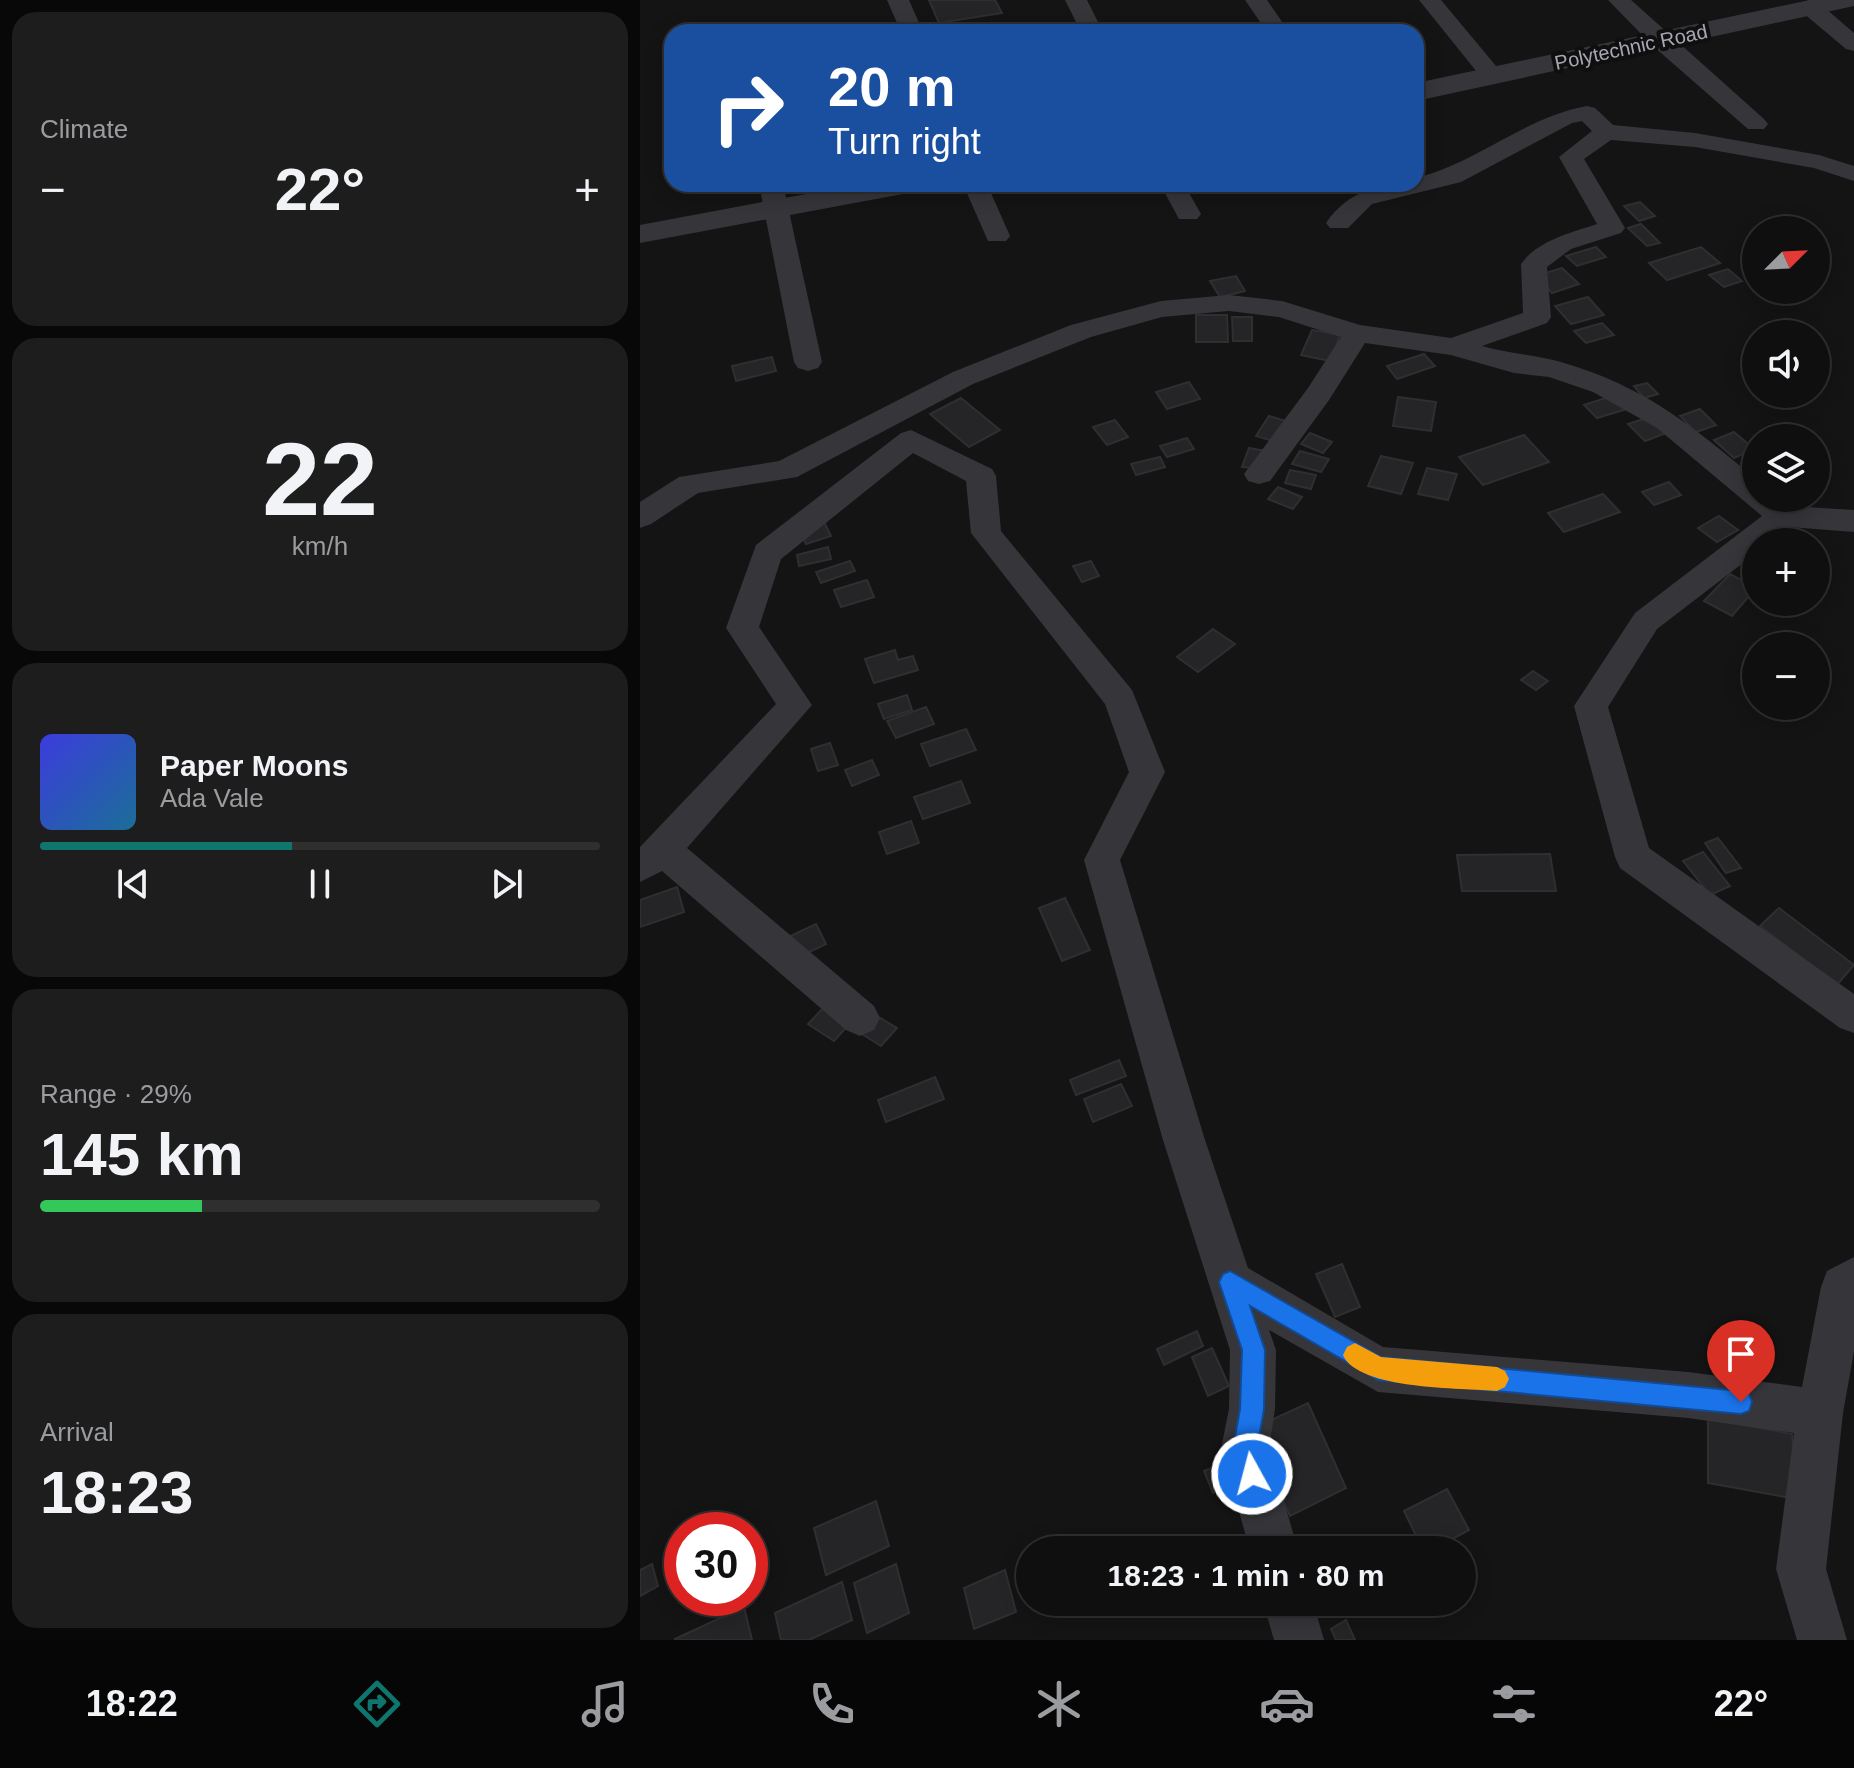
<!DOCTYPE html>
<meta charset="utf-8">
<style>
:root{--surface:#0f0f10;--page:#1d1d1e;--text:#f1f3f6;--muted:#9b9c9f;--line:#2f2f30;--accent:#0f766e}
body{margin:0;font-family:Helvetica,sans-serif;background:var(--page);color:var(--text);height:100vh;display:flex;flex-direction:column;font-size:30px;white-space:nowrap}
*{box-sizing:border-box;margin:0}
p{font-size:26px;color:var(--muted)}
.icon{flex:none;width:44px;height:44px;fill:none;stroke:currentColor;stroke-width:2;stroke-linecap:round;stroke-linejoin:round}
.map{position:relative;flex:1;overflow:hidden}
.details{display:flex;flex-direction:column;gap:12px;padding:12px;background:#080809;width:640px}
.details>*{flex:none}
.top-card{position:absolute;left:24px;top:24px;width:760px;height:168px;border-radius:24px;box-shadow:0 4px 20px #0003,0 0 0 2px var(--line);background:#1a4fa0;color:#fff;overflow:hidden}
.needle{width:52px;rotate:66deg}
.tools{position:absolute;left:1102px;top:216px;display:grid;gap:16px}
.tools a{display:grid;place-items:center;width:88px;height:88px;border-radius:50%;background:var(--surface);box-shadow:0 4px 20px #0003,0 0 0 2px var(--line);font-size:40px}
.speed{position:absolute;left:24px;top:1512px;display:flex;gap:16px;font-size:40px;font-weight:700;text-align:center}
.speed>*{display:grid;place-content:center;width:104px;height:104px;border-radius:50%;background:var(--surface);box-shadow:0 4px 20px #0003,0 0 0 2px var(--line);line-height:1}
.speed .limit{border:12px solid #d22;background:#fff;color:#111}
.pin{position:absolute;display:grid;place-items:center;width:68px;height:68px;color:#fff;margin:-82px -34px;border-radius:50% 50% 50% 0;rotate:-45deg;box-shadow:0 0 8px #0007}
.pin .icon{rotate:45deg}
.me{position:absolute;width:88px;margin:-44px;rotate:353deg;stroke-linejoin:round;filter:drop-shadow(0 0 6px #0008)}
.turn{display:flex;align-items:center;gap:28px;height:168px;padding:0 32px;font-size:36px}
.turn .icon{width:104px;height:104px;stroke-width:2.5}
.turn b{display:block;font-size:56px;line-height:68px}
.big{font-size:60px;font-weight:700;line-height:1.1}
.details .widget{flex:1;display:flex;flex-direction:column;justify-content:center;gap:12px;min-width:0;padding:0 28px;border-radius:24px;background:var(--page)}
.details .dial{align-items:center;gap:0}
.dial b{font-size:104px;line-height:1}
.song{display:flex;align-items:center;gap:24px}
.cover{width:96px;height:96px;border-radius:12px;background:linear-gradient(135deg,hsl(240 70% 55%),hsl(200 70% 35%))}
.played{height:8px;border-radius:4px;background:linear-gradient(90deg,var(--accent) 45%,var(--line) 45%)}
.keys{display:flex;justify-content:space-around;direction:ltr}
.heat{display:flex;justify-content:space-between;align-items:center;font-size:44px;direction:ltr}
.charge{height:12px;border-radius:6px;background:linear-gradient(90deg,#34c759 29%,var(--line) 0)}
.trip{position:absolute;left:376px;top:1536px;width:460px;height:80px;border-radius:40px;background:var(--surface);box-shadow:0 4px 20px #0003,0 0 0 2px var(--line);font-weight:700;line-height:80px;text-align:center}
.tabs{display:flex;height:128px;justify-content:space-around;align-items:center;background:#060606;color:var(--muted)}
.tabs .icon{width:56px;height:56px}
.tabs .current{color:var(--accent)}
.tabs b{font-size:36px;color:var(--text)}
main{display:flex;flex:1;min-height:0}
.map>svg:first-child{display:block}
</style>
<main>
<section class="details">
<div class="widget"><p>Climate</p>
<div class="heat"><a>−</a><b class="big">22°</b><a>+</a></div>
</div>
<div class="widget dial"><b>22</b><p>km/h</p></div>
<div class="widget">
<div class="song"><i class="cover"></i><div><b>Paper Moons</b><p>Ada Vale</p></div></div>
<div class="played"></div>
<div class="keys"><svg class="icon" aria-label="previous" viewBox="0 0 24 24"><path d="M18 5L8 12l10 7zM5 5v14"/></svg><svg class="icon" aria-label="pause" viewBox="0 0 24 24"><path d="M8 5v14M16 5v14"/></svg><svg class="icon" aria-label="next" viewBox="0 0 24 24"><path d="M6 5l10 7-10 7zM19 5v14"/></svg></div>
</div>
<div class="widget"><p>Range · 29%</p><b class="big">145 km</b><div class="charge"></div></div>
<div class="widget"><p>Arrival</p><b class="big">18:23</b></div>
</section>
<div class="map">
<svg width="1214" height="1640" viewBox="0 0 1214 1640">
<rect width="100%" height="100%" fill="#141415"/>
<g fill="#252426" stroke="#2f2e31" stroke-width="2">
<polygon points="289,0 355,0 362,13 299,23"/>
<polygon points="1000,202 1015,216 999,221 984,206"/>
<polygon points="1001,224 1020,243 1007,246 988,228"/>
<polygon points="956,247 966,257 937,266 926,256"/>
<polygon points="1061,247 1080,263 1027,280 1009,263"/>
<polygon points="922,268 939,284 912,293 895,276"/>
<polygon points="1088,269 1102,281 1084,287 1069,275"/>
<polygon points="596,276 605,291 580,297 570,281"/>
<polygon points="948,297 964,315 931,324 915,306"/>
<polygon points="556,315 587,315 588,342 556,342"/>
<polygon points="592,317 612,317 612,341 593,341"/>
<polygon points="962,323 974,335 946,343 934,331"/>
<polygon points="672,330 700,335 690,361 661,355"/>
<polygon points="784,354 795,366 757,379 747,366"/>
<polygon points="132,357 136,371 96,381 92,366"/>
<polygon points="549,382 560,399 527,409 516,392"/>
<polygon points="1007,383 1018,394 1004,398 994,386"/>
<polygon points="975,395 987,409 957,418 944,405"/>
<polygon points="758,397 796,402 791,431 753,426"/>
<polygon points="321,398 360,430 329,447 290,414"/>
<polygon points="1060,409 1076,425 1056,432 1040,416"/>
<polygon points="629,416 646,421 633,441 616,436"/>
<polygon points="1010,417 1026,433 1005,441 988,424"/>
<polygon points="475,420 488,437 467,445 453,427"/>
<polygon points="1094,432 1114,449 1094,458 1074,440"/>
<polygon points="670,433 692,442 683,453 661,444"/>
<polygon points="884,435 909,462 843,485 819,457"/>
<polygon points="547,438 554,449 527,457 520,446"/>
<polygon points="609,448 626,451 619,469 602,467"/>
<polygon points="660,451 689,459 681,472 652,464"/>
<polygon points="741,456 773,463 761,494 728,486"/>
<polygon points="520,457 525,467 496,475 491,464"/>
<polygon points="787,468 817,474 808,500 778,494"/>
<polygon points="650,470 676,475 671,489 645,483"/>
<polygon points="1029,482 1041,495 1014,505 1002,492"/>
<polygon points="638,487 662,497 653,509 628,499"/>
<polygon points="963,494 980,512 924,532 908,513"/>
<polygon points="1079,516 1098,530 1077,542 1058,528"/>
<polygon points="184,522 191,536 166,544 159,529"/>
<polygon points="188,547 191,559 159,566 157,555"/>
<polygon points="210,561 215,571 181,583 176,572"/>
<polygon points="451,561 459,576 442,582 433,566"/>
<polygon points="1090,574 1116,588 1092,616 1064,601"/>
<polygon points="227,580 234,597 201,607 194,590"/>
<polygon points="573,629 595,644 558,672 537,657"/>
<polygon points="255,650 258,660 273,656 278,670 234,683 225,659"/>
<polygon points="893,671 908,681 896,690 881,680"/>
<polygon points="267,695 272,710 244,719 238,704"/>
<polygon points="286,707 294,724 256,738 247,721"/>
<polygon points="326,729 336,750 290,766 281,744"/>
<polygon points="190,743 198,765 178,771 171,749"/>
<polygon points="232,760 239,775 212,786 205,770"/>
<polygon points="321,781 330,803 283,819 274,797"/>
<polygon points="271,821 279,843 247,854 239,832"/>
<polygon points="1078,838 1101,868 1086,873 1065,843"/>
<polygon points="1063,852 1090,886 1070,895 1043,861"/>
<polygon points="910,854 916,891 822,891 817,855"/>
<polygon points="37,887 44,912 0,927 0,900"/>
<polygon points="425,898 450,950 422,961 399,908"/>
<polygon points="1139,908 1214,965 1197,985 1120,926"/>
<polygon points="176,924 186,944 155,959 144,939"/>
<polygon points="187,1004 213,1020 194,1041 168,1024"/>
<polygon points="235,1015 257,1028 241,1046 219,1032"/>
<polygon points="479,1060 486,1076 436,1095 430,1080"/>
<polygon points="295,1077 304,1099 246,1122 238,1100"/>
<polygon points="481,1084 492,1106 453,1122 444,1099"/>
<polygon points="702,1264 720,1307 695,1317 676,1274"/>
<polygon points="557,1331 563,1346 524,1365 517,1349"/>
<polygon points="572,1348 589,1386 568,1396 552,1357"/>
<polygon points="668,1403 706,1488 650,1516 612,1429"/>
<polygon points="1068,1419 1152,1434 1156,1499 1068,1483"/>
<polygon points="592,1459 601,1480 573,1493 564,1471"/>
<polygon points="807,1489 829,1530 792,1550 783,1550 764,1511"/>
<polygon points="236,1501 249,1546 186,1575 174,1528"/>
<polygon points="12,1564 18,1586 0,1596 0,1570"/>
<polygon points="256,1564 269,1613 227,1633 214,1583"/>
<polygon points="365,1570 376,1612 334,1629 324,1588"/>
<polygon points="202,1582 212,1620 169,1640 141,1640 135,1613"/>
<polygon points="780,1602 811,1602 785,1614"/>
<polygon points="104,1607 112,1640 35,1640 35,1639"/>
<polygon points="706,1620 715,1640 696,1640 691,1629"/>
</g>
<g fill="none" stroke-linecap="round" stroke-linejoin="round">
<g fill="#36353a" fill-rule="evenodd">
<polygon points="247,0 269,0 283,32 261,32"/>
<polygon points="425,0 447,0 463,32 441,32"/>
<polygon points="605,0 627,0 649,32 627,32"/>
<polygon points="779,0 801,0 861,72 864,77 861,82 845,82"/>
<polygon points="968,0 991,0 1124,119 1128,124 1124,129 1108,129 1013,46"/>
<polygon points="1170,0 1178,2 1214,33 1214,51 1206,49 1162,12 1159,7 1162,2"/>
<path d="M947,106L955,108L973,125L1055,133L1179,155L1214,166V181L1174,168L1055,147L971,140L944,159L985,228L981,233L931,249L907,267L911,317L907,323L842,346C868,353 895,355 921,362C1004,386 1051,425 1116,479V498H1140L1150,506L1214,510V532L1149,527L1130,542H1116V553L1017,629L968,707L1009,848L1214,994V1033L1200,1028L980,868L975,857L934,706L995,613L1122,516L1017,428L953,392L909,377L874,373L811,355L725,343L689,400L630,481L619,484L608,481L604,474L668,388L701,337L639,317L589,311L522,317L451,337L333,384L157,477L58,493L11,524L0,528V502L39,477L139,461L313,372L431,325L521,301L589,295L642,301L720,325L811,338L883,313L881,264C898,240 931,233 957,224L919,157L952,131L942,121L932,123L821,182L732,204L708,228H690L686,223C709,190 738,184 776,184V178C837,163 885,117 947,106Z"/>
<polygon points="119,184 143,184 182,362 178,368 168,371 158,368 154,362"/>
<polygon points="323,184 347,184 370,236 366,241 348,241"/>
<polygon points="520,184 544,184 561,214 557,219 539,219"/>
<polygon points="271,430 352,469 356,476 361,531 492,690 525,772 480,860 565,1140 608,1268 743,1347 1048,1372 1162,1387 1181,1287 1187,1271 1214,1257 1214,1351 1203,1413 1186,1569 1207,1640 1157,1640 1136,1569 1154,1433 1048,1418 738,1392 629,1330 636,1350 635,1409 629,1449 658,1550 610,1550 581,1449 589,1409 590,1350 523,1140 444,860 489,772 465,704 331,533 326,481 273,453 141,559 119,627 172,705 47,848 234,1006 240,1018 234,1030 220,1036 206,1030 22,871 0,882 0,847 136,704 86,628 116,545 261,433"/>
<polygon points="623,1602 673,1602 684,1640 634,1640"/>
</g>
<g fill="#36353a" fill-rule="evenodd">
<polygon points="1170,0 1214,0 1214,6 776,101 776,83"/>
<polygon points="219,184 283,184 279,190 268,193 0,243 0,225"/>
</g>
</g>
<polygon fill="#1a73e8" stroke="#114b97" stroke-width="2" points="590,1271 741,1357 1101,1391 1109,1394 1112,1402 1109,1411 1101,1414 738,1380 610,1306 625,1350 624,1409 617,1449 624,1474 620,1483 612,1486 604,1483 593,1449 600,1409 602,1350 579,1282 583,1274"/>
<path fill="#f59e0b" d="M715,1343L741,1357L857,1367L865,1371L869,1379L865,1387L857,1391C822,1388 718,1390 703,1355L707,1347Z"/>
<g text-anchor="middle" stroke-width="8" stroke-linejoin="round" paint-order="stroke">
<g font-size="20" fill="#a7a7b4" stroke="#0f0f10">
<text transform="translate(991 47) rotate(-12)" y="7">Polytechnic Road</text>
</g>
</g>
</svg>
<div class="tools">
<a><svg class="needle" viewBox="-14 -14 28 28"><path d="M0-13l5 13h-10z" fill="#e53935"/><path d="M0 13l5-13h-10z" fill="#9b9c9f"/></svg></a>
<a><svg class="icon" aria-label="sound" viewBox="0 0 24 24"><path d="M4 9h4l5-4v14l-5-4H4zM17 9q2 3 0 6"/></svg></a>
<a><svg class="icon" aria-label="layers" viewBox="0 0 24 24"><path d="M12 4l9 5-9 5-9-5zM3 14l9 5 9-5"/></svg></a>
<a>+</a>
<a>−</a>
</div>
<div class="speed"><div class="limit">30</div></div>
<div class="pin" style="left:1101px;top:1402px;background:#d93025"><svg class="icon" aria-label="arrive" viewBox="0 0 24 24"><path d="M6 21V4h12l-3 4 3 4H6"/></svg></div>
<svg class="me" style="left:612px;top:1474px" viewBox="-20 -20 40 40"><circle r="17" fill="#1a73e8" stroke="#fff" stroke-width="3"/><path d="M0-11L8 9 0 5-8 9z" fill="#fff"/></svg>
<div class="trip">18:23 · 1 min · 80 m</div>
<div class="top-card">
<div class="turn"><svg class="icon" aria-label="right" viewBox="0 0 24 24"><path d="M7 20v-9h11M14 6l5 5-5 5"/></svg><div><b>20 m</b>Turn right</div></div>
</div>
</div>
</main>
<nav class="tabs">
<b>18:22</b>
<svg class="icon current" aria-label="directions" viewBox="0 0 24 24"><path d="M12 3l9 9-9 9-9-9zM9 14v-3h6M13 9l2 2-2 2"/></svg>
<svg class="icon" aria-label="music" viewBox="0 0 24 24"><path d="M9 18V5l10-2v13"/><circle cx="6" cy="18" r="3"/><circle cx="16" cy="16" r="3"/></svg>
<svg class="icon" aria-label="phone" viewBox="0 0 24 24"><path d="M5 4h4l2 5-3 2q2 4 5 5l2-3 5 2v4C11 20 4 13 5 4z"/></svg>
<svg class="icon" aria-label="climate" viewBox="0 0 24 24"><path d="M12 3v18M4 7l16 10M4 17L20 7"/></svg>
<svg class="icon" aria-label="car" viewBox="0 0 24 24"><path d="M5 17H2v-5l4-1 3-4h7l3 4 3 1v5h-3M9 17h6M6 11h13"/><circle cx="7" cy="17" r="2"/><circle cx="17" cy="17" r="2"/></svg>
<svg class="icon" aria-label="filters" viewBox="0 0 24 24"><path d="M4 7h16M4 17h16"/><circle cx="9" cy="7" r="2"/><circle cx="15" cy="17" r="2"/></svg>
<b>22°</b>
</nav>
